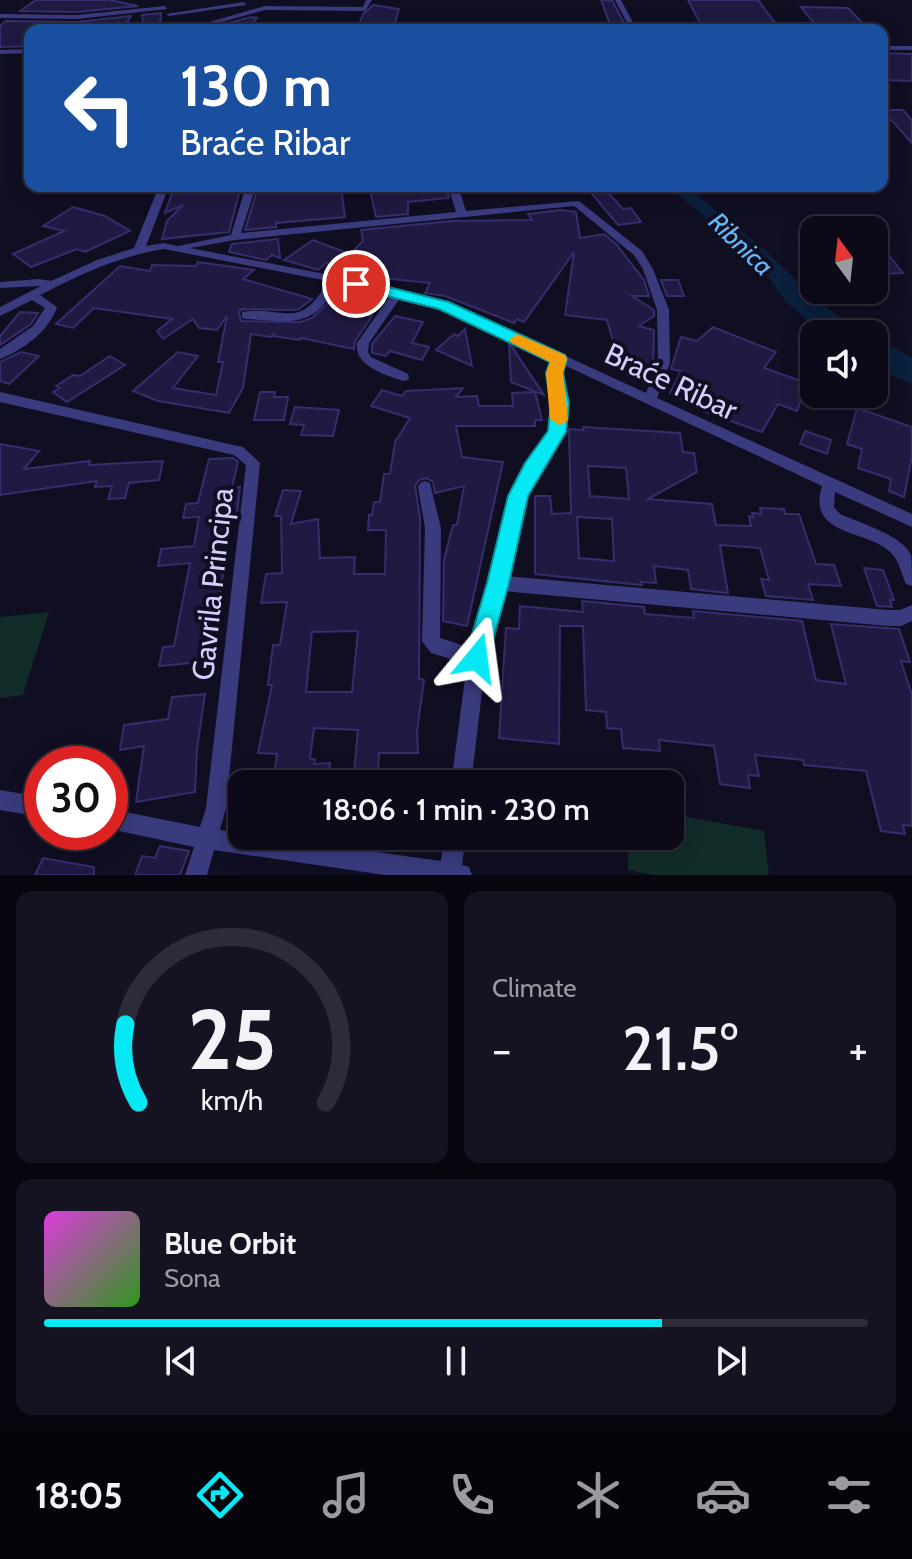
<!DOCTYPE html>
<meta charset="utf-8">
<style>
:root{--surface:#0c0a19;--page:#151322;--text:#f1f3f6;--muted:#9a9aa2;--line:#2c2b38;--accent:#06e8f3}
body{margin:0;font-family:Cabin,sans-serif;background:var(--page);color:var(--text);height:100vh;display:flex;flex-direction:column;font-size:30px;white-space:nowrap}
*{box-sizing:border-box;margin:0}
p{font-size:26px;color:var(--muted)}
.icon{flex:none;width:44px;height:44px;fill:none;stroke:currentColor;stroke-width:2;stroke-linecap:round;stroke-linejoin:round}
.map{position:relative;height:875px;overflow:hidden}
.details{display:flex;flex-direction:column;gap:16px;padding:16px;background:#07060e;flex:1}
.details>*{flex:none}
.banner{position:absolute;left:24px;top:24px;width:864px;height:168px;border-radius:16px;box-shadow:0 4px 20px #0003,0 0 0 2px var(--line);background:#1a4fa0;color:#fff;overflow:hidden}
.needle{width:52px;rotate:345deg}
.controls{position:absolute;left:800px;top:216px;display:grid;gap:16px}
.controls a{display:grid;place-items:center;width:88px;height:88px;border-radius:16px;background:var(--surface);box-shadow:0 4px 20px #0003,0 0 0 2px var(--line);font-size:40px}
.speed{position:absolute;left:24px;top:746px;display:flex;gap:16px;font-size:40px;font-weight:700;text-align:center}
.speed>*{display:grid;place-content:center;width:104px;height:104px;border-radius:50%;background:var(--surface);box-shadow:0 4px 20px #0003,0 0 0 2px var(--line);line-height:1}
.speed .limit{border:12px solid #d22;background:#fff;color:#111}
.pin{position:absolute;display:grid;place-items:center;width:68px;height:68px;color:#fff;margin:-34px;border:4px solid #fff;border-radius:50%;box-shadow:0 2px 8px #0007}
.me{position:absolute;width:88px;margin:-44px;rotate:16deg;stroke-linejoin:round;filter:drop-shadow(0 0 6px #0008)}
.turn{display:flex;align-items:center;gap:28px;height:168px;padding:0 24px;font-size:36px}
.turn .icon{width:104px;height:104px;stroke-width:2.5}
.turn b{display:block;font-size:56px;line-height:68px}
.big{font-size:60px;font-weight:600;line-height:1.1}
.details .card{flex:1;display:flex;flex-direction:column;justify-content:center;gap:12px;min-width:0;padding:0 28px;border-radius:16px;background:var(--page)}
.details .dial{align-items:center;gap:0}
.dial svg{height:208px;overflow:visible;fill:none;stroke:var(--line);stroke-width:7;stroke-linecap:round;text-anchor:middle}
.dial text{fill:var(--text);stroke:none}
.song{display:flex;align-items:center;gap:24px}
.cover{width:96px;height:96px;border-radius:12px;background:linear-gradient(135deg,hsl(300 70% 55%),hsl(110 70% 35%))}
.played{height:8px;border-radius:4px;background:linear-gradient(90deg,var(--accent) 75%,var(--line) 75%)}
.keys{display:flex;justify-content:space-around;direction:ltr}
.heat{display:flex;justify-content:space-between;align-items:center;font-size:44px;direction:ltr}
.details .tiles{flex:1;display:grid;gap:16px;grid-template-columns:1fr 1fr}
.card:last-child{grid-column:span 2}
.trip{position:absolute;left:228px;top:770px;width:456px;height:80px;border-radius:16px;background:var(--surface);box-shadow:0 4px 20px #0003,0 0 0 2px var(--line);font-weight:600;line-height:80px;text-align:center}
.dock{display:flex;height:128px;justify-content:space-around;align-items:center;background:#05040a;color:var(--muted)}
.dock .icon{width:56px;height:56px}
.dock .on{color:var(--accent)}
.dock b{font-size:36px;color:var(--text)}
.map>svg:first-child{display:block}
</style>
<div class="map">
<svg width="912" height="875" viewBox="0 0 912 875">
<rect width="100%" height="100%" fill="#100e21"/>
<g fill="#112b29">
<polygon points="49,612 23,695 0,698 0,617"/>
<polygon points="670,814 764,831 769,875 653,875 628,870 628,836 670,836"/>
</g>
<g fill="#0b203d">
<polygon points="667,186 686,186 765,250 818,302 866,334 823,334 786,302 756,260 741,246"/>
<polygon points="874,339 912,357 912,384 874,368"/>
</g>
<g fill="#201a42" stroke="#362d6d" stroke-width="2" fill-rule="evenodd">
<polygon points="36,0 110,0 138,6 77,12 20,11"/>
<polygon points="601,0 612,0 626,27 611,27"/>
<polygon points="688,0 758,0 778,27 701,25"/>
<polygon points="373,5 399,9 393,30 357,30 363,14"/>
<polygon points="801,7 848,8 867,28 817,27"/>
<polygon points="161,13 160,30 144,30 142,15"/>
<polygon points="131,16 122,30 30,30 30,46 0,47 0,26 6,21 77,22"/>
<polygon points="251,17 257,18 249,29 203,30"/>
<polygon points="882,53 912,54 912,81 882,80"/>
<polygon points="882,110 903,110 912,120 912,143"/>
<polygon points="191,186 241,186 229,232 162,239 167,221 183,205 165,213 172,193 189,192"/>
<polygon points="296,186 341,186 345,217 276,223 276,227 245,230 257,191"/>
<polygon points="369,186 445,186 449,198 408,202 408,214 376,217"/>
<polygon points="591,186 602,186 623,209 631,208 641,222 618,225 588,189"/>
<polygon points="73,207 105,216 130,231 85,252 77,249 31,267 13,254 64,231 43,226"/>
<polygon points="561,210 576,212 580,238 604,234 616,244 644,280 649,296 632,296 654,310 654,316 639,326 654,330 653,367 618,359 607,320 565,315 574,252 524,322 517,319 514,323 445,296 425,293 430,283 382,278 326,263 318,270 284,260 313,240 350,254 363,241 361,230 452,221 532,220 528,214"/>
<polygon points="874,237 903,273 878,274 874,268"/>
<polygon points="278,239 280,258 272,255 266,260 229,252 232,244"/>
<polygon points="198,262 254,270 243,279 312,299 299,309 291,310 242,309 239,312 241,321 301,322 312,318 328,303 372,316 355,341 354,349 301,338 299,340 273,336 274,333 271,337 251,334 243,388 229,413 158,401 133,391 178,352 198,356 173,388 216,395 223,362 218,362 227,316 217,330 199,328 193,319 163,339 157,331 172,319 94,308 73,328 56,324 120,266 150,271 152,265 196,266"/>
<polygon points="661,280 678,280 684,296 667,296"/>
<polygon points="20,312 38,313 31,324 0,345 0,336"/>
<polygon points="395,316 423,322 412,343 429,347 422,360 390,351 386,356 372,353 372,344"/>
<polygon points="713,327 776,352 764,368 807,383 797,411 778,404 762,432 702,411 670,393 681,371 671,369 681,337 697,341"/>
<polygon points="465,329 472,366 436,350 454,334 458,336"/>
<polygon points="509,343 510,344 544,395 511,382"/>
<polygon points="21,352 39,356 9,384 0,381 0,362"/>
<polygon points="110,356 125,365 67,402 53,392 60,388 56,386 73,375 80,376"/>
<path d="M463,388L456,397L477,396L479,406H513L512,393L535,392L542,420H535V426H456L462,457L503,462L467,626L443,621L444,560L453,525H457L464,486L435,493L433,482L426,478L419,480L415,486L420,518L419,679L424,680L417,732L418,753H379L378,772L354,773L358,730L314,728L310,759H315L314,764L330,763L328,784H273L277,754L258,753L272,685H268L273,645H280L287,602L261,603L266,574L282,573L281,516H275L283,490L301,491L291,524L318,519L320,558L355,557L354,574H385L386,530H368L369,515H372L374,502H380L384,474H390L395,442L410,418L371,406L382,390L402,396L406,391ZM358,631L352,692H306L312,632Z"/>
<polygon points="260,392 275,392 274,397 288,397 284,420 254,420"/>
<polygon points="295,407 339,410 333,436 301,435 304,425 290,424"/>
<polygon points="857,408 912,427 912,456 904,497 889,491 891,479 858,468 862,449 847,444"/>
<path d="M583,427L680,433L683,452L694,453L697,472L648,499L712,504L716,525L751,526L749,516L753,517L752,513L761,514L760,508L784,509L785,514H799L816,564L834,565L841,586L808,584L813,600L766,596L761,579L769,580L760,548L720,545L728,593L691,589L688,570L654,566L656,583L641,582L642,585L535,574V496H550L552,514L571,513L569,429L583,430ZM588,466L626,468L629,499L590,496ZM577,517L612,519L614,561L579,558Z"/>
<polygon points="805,431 831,440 827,454 800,444"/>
<polygon points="0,444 39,451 24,469 90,461 89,465 163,461 159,480 129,483 125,498 108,499 112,486 95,487 97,481 0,495"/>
<polygon points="233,458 238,462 232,488 240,487 237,513 232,514 210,661 159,666 163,647 174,646 190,563 158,566 161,549 194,546 199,517 183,518 186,504 198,503 209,459"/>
<polygon points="864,568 883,570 894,600 890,600 892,607 877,606"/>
<polygon points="582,601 644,607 645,614 694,618 693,611 802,621 816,680 846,684 831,624 899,629 910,662 901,661 912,695 912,826 903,825 905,834 881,831 866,771 804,765 803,760 755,755 759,776 748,775 750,788 720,784 714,746 659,740 660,751 623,748 621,729 607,728 606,712 586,710 583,626 560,626 559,744 499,738 506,628 519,629 520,606 583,612"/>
<polygon points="205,694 197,749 195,792 136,802 144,746 120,750 124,725 168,719 172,697"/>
<polygon points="160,846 189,851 180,875 135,875 142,856 155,858"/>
<polygon points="43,858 94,867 94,875 35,875"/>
</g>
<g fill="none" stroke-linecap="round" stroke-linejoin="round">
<g fill="#3a3b7f" fill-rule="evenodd">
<polygon points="366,0 372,0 365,11 265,10 192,30 182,30 265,6 363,7"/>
<polygon points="615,0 621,0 637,30 631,30"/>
<polygon points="244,2 246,5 169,16 166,14"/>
<polygon points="165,6 167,9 77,19 0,18 0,14 77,15"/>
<rect x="882" y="46" width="30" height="4"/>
<polygon points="30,49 30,53 0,54 0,50"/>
<path d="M159,186H169L146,246L164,243L178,246L231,235L246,186H256L241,233L456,212L448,186H458L466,211L579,201L642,251L653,269L669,310L670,363L657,398L912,514V527L835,492L834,507L840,514C860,523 902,535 911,555C912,564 912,577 912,586L906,584C901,573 899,559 889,551C864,529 807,536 822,486L564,365L566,411L564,429L554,450L526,496L506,576L888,610H900L912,605V621L901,626H888L502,591L486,658L471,784H451L467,664L431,653L422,641L425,528L418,487L420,483L425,481L430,483L441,528L440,638L471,648C484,599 494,545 510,497C519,472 543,454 550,428C557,406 547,383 552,360L440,308L400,298L369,343L368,352L371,357L408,374L409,377L408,380L403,381C385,375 354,366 357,343L390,296L338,283C313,330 293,321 246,319L242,318V312C287,306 299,332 328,281L164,249C119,256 79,275 40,295L57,307C49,331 23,350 0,359V349L33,326L45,308L32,300L0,316V307L41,286L0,288V282L39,279L51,281L97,260L134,248ZM574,206L634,255L643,269L657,310L658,363L646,393L448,302L335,276L190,248L235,240Z"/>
<polygon points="0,392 238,446 243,447 260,463 226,808 220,830 242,833 242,836 263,836 441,861 444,836 466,836 462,865 469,867 472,875 385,875 214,850 207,875 185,875 194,847 110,829 110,809 200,827 206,808 246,465 234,455 0,402"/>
<polygon points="0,790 42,797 42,817 0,810"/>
</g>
</g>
<polygon fill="#06e8f3" stroke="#04979e" stroke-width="2" points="356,279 449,302 565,355 567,359 563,373 569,404 566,432 528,496 509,583 488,658 485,666 477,670 468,666 465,658 487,583 508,496 525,463 548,431 551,404 546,373 550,362 439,309 351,287 349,284"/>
<polygon fill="#f59e0b" points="517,334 565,355 567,359 563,373 568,419 565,423 559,425 550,419 546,373 550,362 512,343 509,340"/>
<g text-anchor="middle" stroke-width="8" stroke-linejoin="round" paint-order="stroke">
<g font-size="26" font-style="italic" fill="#60bbfb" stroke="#100e21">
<text transform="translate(741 244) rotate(44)" y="9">Ribnica</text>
</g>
<g font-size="30" fill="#d2cffe" stroke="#100e21">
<text transform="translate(671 382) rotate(25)" y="10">Braće Ribar</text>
<text transform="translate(213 584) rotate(-84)" y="10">Gavrila Principa</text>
</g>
</g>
</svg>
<div class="controls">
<a><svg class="needle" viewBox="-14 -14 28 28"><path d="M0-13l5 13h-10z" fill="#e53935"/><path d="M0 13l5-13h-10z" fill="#9a9aa2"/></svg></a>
<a><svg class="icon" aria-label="sound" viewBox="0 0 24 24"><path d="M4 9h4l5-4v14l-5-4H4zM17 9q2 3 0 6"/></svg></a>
</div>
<div class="speed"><div class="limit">30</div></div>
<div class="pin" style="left:356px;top:284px;background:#d93025"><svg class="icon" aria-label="arrive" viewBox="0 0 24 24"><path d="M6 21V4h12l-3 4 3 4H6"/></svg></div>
<svg class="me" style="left:477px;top:658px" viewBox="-20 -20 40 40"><path d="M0-17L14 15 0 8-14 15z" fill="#06e8f3" stroke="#fff" stroke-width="4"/></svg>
<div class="trip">18:06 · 1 min · 230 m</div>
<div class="banner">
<div class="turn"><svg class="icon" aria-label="left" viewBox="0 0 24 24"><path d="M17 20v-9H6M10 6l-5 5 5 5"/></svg><div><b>130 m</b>Braće Ribar</div></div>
</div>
</div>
<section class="details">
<div class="tiles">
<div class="card dial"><svg viewBox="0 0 100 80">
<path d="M14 69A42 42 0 1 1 86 69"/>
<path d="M14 69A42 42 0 0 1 9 39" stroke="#06e8f3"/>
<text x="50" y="56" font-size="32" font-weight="700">25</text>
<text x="50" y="72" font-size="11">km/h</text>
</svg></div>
<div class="card"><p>Climate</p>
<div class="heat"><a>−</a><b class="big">21.5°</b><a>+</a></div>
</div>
<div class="card">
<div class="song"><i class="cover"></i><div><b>Blue Orbit</b><p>Sona</p></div></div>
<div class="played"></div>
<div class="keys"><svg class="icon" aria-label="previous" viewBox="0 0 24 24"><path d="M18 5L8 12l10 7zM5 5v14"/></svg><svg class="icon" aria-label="pause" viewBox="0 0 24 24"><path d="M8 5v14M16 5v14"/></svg><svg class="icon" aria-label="next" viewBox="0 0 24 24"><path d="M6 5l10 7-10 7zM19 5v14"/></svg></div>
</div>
</div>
</section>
<nav class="dock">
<b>18:05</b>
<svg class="icon on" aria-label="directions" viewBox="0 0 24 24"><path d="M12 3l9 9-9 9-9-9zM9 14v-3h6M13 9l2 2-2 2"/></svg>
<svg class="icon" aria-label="music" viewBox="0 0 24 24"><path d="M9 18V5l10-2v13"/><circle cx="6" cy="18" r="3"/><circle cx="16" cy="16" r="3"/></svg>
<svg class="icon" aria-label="phone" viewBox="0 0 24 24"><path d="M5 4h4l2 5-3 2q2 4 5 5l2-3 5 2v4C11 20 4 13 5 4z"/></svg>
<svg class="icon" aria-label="climate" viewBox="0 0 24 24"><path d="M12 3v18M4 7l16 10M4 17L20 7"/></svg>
<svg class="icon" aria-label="car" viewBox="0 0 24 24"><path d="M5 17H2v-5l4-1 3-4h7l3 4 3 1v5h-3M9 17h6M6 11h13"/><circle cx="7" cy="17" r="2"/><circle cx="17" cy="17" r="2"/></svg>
<svg class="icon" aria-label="filters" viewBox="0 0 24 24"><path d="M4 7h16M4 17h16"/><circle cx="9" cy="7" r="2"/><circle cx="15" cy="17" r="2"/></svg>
</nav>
